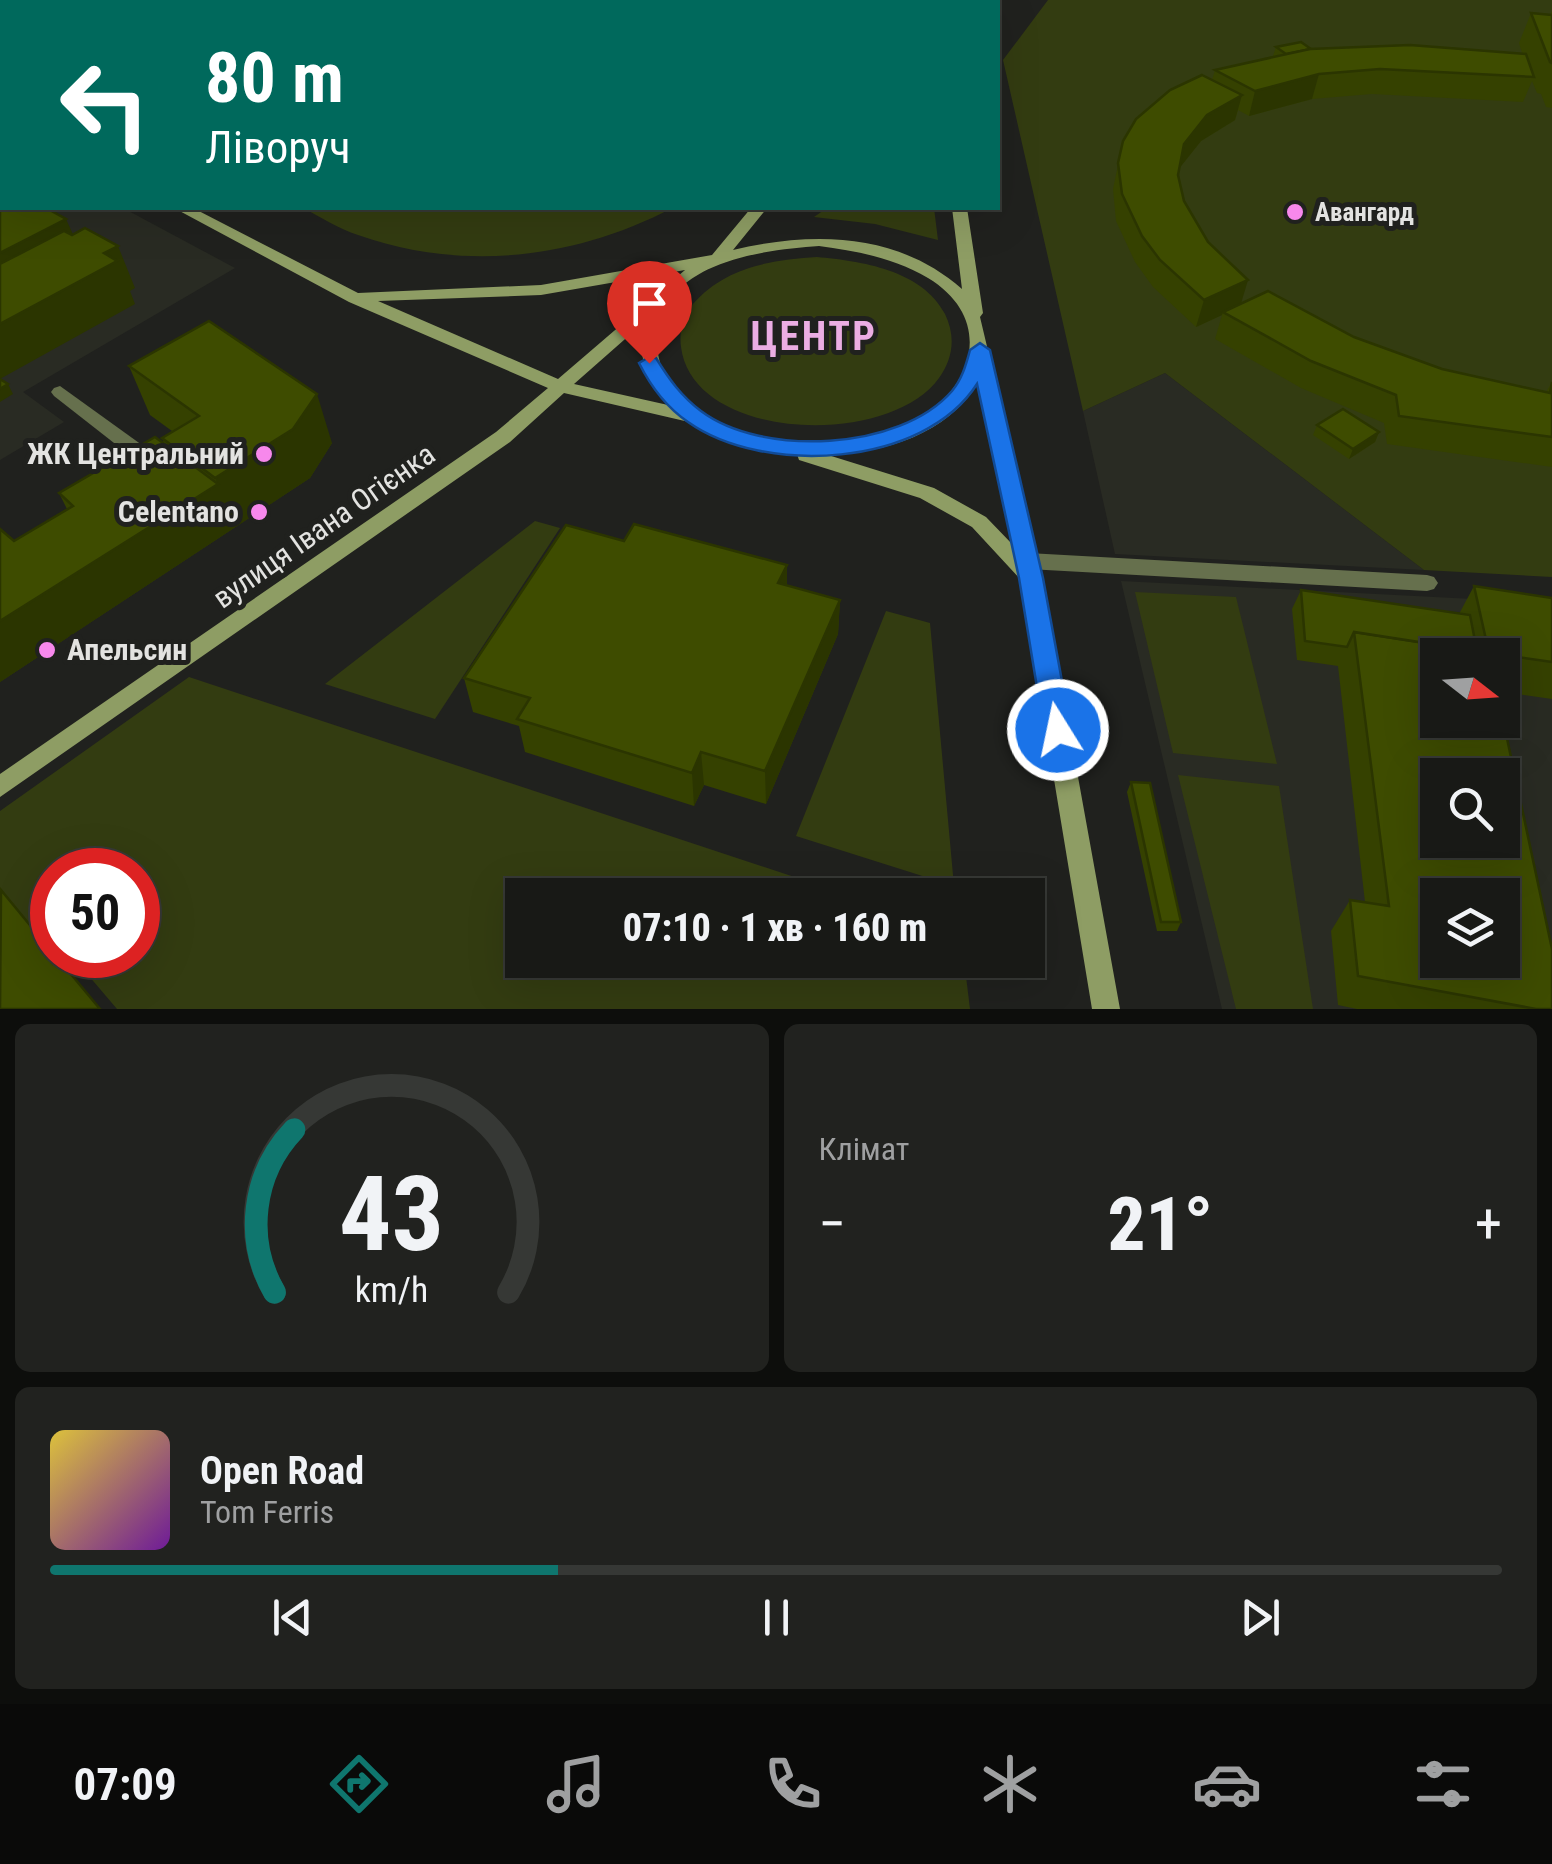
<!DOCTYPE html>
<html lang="uk">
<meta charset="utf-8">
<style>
:root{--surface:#181916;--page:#21221f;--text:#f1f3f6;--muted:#9fa0a1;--line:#363835;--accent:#0f766e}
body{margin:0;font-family:"Roboto Condensed",sans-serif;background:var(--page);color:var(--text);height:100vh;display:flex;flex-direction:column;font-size:38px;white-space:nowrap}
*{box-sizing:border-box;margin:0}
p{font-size:32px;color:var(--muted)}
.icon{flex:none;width:55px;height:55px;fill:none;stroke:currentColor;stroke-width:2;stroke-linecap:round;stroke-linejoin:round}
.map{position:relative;height:1009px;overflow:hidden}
.drawer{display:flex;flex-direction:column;gap:15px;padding:15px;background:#0d0e0c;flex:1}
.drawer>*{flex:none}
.hud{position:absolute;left:0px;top:0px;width:1000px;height:210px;box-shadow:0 10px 40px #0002,0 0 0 2px var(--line);background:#00695c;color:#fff;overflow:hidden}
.needle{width:65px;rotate:107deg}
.buttons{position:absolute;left:1420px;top:638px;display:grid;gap:20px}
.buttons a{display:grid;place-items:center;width:100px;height:100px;border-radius:0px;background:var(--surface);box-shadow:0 10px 40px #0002,0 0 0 2px var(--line);font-size:50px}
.speed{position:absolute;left:30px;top:848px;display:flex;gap:20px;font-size:50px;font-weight:700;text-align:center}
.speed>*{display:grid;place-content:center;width:130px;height:130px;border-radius:50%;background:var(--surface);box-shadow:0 10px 40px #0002,0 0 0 2px var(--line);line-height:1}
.speed .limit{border:15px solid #d22;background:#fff;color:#111}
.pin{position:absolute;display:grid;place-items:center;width:85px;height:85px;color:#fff;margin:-102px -42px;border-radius:50% 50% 50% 0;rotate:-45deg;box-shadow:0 0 10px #0007}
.pin .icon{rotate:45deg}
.me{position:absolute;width:110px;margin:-55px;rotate:350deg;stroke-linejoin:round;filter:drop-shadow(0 0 8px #0008)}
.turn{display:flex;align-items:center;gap:35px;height:210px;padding:0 40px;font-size:45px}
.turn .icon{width:130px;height:130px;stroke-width:2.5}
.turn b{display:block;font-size:70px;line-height:85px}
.big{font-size:75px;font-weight:800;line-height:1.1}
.drawer .widget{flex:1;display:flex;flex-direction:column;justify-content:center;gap:15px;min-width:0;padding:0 35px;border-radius:15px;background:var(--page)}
.drawer .dial{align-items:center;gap:0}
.dial svg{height:260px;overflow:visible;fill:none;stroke:var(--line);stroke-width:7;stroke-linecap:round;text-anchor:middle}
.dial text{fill:var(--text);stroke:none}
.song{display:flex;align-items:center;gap:30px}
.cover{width:120px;height:120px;border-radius:15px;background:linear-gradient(135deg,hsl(50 70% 55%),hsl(280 70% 35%))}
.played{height:10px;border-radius:5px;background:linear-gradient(90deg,var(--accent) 35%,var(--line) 35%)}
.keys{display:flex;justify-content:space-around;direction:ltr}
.heat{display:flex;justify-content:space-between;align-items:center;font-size:55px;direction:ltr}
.drawer .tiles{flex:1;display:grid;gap:15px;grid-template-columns:1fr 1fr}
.widget:last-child{grid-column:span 2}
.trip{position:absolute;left:505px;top:878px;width:540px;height:100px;border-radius:0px;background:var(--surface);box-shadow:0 10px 40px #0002,0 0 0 2px var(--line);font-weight:800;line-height:100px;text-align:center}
.dock{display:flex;height:160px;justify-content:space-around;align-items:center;background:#0a0a09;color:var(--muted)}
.dock .icon{width:70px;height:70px}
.dock .active{color:var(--accent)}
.dock b{font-size:45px;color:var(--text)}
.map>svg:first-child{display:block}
</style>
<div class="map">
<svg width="1552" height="1009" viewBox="0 0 1552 1009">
<rect width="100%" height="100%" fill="#20211e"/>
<g fill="#292b23" fill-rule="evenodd">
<polygon points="0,141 2,208 123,208 235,268 23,392 64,422 0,460"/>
<polygon points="1165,373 1424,570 1115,554 1083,411"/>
<path d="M1121,581L1552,603V1009H1222ZM1438,655H1502V720H1438ZM1438,775H1502V840H1438ZM1438,895H1502V960H1438Z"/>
</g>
<g fill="#333c11">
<polygon points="317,0 908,0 314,2"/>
<polygon points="1048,0 1552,0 1552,577 1424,570 1165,373 1083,411 1003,60"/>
<path d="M303,208H672C575,259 462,272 358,235C339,229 321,217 303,208Z"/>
<polygon points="827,208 934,208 938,240 875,224 814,217"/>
<path d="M817,257C861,261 922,270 945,314C956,337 953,358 939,378C889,448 693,442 681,347C679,332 683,316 693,304C725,267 771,260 817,257Z"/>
<polygon points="535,521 560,528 435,719 325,684"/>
<polygon points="1135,592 1236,597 1277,764 1173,753"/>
<polygon points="886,611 930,623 954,886 796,836"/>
<polygon points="189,677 849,895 522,895 522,960 964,960 970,1009 117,1009 71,955 138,955 138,870 52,870 52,933 42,921 0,953 0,811"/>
<polygon points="1178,775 1279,786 1313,1009 1236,1009"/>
</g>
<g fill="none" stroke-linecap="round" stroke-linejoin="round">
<g fill="#66704d" fill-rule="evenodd">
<polygon points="1,0 17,0 18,2 2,3"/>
<polygon points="60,386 160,458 163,463 160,468 146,468 54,396 51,392 54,388"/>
<polygon points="1028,553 1427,575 1434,577 1438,583 1434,589 1427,591 1028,569 1021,566 1018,561 1021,556"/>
</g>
<polyline stroke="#66704d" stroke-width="20" points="271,2 274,0"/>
<g fill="#8e9d64" fill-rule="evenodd">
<rect x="0" y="109" width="2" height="9"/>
<path d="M174,208H193L358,293L541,285L712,255L751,208H767L733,250C813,231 897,232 962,289L952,208H967L983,313L980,317L1042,578L1120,1009H1092L1021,580L972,527L920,498L799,460L797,454L750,447L715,435L689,422L564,393L510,442L0,797V774L496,432L548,388L349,302ZM819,246C857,251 894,258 928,278C994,318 976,388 914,421C845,458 717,450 669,382C660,369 657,354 657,339C660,263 760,250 819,246ZM685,270L558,379L378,301L541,295ZM641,325C639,358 646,380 668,405L574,384ZM978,383L1013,545L986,517L934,488L828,455C885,453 947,434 978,383Z"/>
</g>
</g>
<g fill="#354100">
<polygon points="97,0 211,0 212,2 103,2"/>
<polygon points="0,7 2,9 2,67 0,66"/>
<polygon points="1552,11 1552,108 1546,107 1541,94 1537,93 1532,81 1523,102 1372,94 1312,99 1249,116 1238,110 1235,120 1201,141 1179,168 1178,175 1184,201 1241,303 1354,337 1442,369 1546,392 1552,382 1552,467 1387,444 1384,423 1301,388 1215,339 1222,315 1196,327 1153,287 1135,262 1116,221 1113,189 1123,141 1212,80 1215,70 1273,56 1276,47 1522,53 1519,43 1531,13 1550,15"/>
<polygon points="129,366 332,443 310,478 0,682 0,529 14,541 67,509 59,493 164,444 162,438 172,431 150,415"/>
<polygon points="1317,425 1379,432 1375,442 1349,459 1313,435"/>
<polygon points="624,541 787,565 787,585 840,600 838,634 766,804 704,785 694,806 525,752 519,726 473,712 464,678"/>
<polygon points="1474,586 1552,598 1552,699 1502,692 1502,655 1438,655 1552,1009 1357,1009 1338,1005 1331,931 1350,900 1365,902 1338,666 1297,660 1292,609 1301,590 1459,614"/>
<polygon points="1131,782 1181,922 1177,931 1157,931 1127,792"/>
</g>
<g fill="#2b3500">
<polygon points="170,0 211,0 212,2 164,2"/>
<polygon points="1319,74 1312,99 1249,116 1255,91"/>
<polygon points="1242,95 1235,120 1201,141 1178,170 1184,144 1207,115"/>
<polygon points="66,219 81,252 0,294 0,253"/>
<polygon points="118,246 135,288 130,291 135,304 0,379 0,324 104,253"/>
<polygon points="1248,280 1240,307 1223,312 1222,315 1196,327 1204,300"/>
<polygon points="8,384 13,394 0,402 0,389"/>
<polygon points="317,394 332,443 310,478 0,682 0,621 218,484 215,478"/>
<polygon points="1379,432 1375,442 1349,459 1353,449"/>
<polygon points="787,565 787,599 778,583"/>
<polygon points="840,600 838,634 766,804 765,771"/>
<polygon points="701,752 704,785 694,806 692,773"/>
</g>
<g fill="#3e4c00" stroke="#2b3500" stroke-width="2.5" fill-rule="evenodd">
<polygon points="0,7 2,9 2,48 0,47"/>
<polygon points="1531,13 1552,15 1552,63 1550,62"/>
<polygon points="1301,42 1311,49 1286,54 1276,47"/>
<polygon points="1410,45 1526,54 1534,77 1380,69 1319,74 1255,91 1215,70 1310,49"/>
<polygon points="1202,75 1242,95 1207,115 1184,144 1178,175 1184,201 1208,242 1248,280 1204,300 1160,260 1142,236 1122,194 1118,163 1123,141 1136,119 1170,90"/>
<polygon points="0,181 2,183 2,208 46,208 66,219 0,253"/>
<polygon points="85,228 118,246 104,253 117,261 0,324 0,264 64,231 72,235"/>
<polygon points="1268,291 1354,337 1442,369 1550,393 1552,382 1552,437 1399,416 1396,395 1311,361 1223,312"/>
<polygon points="209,321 317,394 293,429 215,478 162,438 199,416 129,366"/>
<polygon points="0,379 8,384 0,389"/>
<polygon points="1343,409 1379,432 1353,449 1317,425"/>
<polygon points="155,437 218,484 0,621 0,529 14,541 73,506 59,493"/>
<polygon points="634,524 787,565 778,583 840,600 765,771 701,752 692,773 517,719 530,698 464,678 566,525 624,541"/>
<path d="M1474,586L1552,598V662L1489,653L1490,655H1438V720H1502V715L1552,949V1009H1536L1358,976L1350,900L1389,906L1354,632L1489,653ZM1438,775H1502V840H1438ZM1438,895H1502V960H1438Z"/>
<polygon points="1301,590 1470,615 1477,651 1354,632 1347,647 1305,641"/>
<polygon points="1131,782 1150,783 1181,922 1161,922"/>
<polygon points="1,890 52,952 52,955 55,955 100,1009 0,1009"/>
</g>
<path fill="#1a73e8" stroke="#114b97" stroke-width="2.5" d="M980,343L990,350L1043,578L1071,730L1067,738L1058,741L1048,738L1044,730L1019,578L977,384C924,467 764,476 688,422C666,407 651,387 639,363L649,357L656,358C669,379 681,396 701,411C762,457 900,451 952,391C962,379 966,365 970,350Z"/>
<g fill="#f788ec" stroke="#20211e" stroke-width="4">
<circle cx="1295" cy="212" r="10"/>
<circle cx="264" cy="454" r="10"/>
<circle cx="259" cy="512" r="10"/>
<circle cx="47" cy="650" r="10"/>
</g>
<g text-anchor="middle" stroke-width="10" stroke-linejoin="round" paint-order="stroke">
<g font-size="25" font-weight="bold" fill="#e3e3e1" stroke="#20211e" text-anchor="start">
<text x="1315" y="221">Авангард</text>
</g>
<g font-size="30" font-weight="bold" fill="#e3e3e1" stroke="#20211e" text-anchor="end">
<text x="244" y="464">ЖК Центральний</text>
<text x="239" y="522">Celentano</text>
<text x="67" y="660" text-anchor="start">Апельсин</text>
</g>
<g font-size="30" fill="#e3e3e1" stroke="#20211e">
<text transform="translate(324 526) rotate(-35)" y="10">вулиця Івана Огієнка</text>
</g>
<g font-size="40" font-weight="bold" letter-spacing="2.5" fill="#ebade3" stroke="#20211e">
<text x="814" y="350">ЦЕНТР</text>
</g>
</g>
</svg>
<div class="buttons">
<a><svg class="needle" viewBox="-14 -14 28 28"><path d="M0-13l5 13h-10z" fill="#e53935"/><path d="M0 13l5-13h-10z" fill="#9fa0a1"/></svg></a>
<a><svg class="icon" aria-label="search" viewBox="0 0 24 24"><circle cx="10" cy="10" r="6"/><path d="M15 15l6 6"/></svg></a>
<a><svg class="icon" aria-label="layers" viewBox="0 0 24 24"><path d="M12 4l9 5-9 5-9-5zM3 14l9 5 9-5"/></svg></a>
</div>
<div class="speed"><div class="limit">50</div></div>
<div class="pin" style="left:649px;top:363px;background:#d93025"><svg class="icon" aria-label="arrive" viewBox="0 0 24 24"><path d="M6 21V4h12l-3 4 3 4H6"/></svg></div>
<svg class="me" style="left:1058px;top:730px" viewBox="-20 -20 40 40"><circle r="17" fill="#1a73e8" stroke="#fff" stroke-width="3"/><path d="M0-11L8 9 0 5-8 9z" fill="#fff"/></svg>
<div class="trip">07:10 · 1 хв · 160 m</div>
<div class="hud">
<div class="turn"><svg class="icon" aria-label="left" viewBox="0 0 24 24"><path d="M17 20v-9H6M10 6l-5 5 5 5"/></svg><div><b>80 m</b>Ліворуч</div></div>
</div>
</div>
<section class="drawer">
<div class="tiles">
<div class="widget dial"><svg viewBox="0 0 100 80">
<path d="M14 69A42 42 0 1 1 86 69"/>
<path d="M14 69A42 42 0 0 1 20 19" stroke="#0f766e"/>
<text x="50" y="56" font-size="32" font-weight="700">43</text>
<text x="50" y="72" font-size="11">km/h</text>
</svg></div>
<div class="widget"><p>Клімат</p>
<div class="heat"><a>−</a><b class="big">21°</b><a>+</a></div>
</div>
<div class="widget">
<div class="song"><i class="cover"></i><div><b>Open Road</b><p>Tom Ferris</p></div></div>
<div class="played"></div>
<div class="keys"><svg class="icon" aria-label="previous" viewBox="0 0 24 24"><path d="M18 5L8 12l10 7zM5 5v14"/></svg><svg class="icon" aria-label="pause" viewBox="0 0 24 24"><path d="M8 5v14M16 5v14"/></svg><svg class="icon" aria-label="next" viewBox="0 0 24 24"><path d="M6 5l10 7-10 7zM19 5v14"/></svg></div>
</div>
</div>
</section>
<nav class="dock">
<b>07:09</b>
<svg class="icon active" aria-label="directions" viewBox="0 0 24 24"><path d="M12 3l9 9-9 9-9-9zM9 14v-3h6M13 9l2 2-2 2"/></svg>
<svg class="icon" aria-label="music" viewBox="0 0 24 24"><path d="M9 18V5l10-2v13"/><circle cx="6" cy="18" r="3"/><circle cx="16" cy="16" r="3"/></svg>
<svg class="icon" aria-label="phone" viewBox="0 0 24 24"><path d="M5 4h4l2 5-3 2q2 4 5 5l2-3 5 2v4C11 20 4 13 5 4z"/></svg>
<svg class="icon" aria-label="climate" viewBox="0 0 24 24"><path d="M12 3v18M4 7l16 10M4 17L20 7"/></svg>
<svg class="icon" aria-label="car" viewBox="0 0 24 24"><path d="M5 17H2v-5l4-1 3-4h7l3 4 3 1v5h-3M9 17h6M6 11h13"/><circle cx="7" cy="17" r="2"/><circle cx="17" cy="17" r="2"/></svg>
<svg class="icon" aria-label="filters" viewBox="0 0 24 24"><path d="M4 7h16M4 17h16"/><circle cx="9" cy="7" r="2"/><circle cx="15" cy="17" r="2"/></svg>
</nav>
